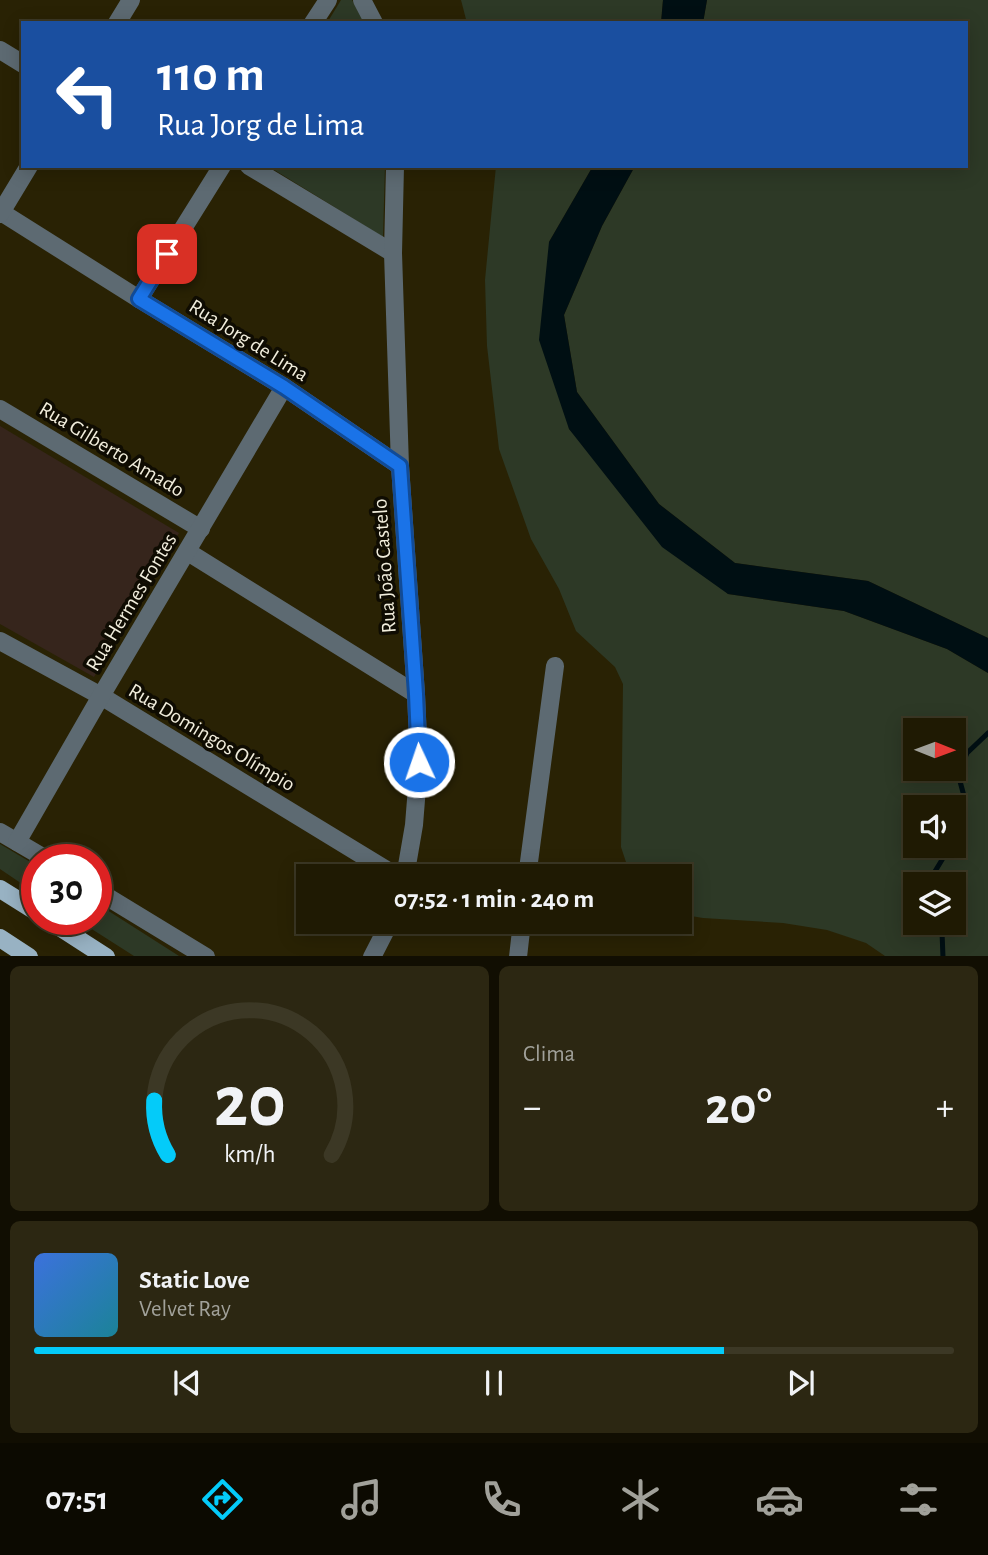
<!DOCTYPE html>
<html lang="pt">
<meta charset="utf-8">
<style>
:root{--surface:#1f1a03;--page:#2c2712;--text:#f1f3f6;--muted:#a1a19a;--line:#3c3825;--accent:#04cbf9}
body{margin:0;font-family:"Alegreya Sans",sans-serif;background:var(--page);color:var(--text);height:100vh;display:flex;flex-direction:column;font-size:26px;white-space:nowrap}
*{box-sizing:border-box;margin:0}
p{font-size:23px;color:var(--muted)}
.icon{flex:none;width:38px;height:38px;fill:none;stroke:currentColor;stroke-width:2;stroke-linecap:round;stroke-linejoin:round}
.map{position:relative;height:956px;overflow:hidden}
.details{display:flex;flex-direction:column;gap:10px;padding:10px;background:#110e02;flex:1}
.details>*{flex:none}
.hud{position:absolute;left:21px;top:21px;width:947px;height:147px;border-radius:0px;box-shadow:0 4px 18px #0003,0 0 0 2px var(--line);background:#1a4fa0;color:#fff;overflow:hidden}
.needle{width:46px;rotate:91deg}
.controls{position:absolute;left:903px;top:718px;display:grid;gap:14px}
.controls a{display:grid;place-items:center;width:63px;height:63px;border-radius:0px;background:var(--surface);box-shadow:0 4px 18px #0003,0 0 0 2px var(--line);font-size:35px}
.speed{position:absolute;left:21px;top:844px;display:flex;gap:14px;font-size:35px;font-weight:700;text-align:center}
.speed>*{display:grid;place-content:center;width:91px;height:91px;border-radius:50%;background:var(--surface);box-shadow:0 4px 18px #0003,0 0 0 2px var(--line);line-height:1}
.speed .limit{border:10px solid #d22;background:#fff;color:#111}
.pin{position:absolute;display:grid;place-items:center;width:60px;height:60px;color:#fff;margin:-30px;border-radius:14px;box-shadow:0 4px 10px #0006}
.me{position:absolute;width:77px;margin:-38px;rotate:357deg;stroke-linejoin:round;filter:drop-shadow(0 0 5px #0008)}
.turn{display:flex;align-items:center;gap:24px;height:147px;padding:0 21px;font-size:32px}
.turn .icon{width:91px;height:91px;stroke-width:2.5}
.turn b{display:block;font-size:49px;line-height:60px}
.big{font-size:52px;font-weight:700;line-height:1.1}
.details .widget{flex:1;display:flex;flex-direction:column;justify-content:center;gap:10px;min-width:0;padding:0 24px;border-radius:10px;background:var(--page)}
.details .dial{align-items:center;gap:0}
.dial svg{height:182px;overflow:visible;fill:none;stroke:var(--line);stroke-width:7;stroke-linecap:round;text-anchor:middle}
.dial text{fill:var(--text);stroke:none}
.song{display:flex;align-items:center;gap:21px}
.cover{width:84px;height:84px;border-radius:10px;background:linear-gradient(135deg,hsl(220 70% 55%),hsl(190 70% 35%))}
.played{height:7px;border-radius:4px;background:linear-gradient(90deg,var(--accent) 75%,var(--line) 75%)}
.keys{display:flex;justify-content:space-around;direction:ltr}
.heat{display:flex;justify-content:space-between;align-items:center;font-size:38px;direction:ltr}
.details .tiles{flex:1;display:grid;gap:10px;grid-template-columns:1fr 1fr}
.widget:last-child{grid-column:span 2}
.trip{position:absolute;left:296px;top:864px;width:396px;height:70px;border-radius:0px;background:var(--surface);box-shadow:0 4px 18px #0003,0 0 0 2px var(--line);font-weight:700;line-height:70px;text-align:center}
.tab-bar{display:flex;height:112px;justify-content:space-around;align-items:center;background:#0c0a01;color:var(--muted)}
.tab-bar .icon{width:49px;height:49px}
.tab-bar .on{color:var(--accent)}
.tab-bar b{font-size:32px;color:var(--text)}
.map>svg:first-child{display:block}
</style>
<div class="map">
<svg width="988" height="957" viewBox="0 0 988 957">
<rect width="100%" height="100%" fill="#292204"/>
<polygon fill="#36251c" points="0,426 179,533 94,677 0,624"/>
<g fill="#2d3926" fill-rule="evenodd">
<polygon points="341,0 352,0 365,23 327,23"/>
<polygon points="461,0 663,0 661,23 467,23"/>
<polygon points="707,0 988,0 988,638 868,581 735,563 659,504 577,392 564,315 602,226 635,166 966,166 966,23 703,23"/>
<polygon points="268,166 385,166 383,237"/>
<path d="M496,166H593L549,242L569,429L728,594L844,611L947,649L988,673V956H885L866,943L827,930L783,923L703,918L679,914V877H631L621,847L623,684L615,667L576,631L559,589L531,539L499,449L487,346L485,280ZM915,730H954V768H915ZM915,807H954V845H915ZM915,884H954V922H915Z"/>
<polygon points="0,844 37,866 37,894 0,869"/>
<polygon points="96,903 179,956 134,956 76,919 96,919"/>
</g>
<g fill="#000f13">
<polygon points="663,0 707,0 703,23 661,23"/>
<polygon points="593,166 635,166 602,226 564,315 577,392 659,504 735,563 868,581 988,638 988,673 947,649 844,611 728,594 662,547 569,429 539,340 549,242"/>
</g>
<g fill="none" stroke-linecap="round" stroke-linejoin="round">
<g stroke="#000f13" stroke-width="5">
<polyline points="954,837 960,819 964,796 958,774 967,753 988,733"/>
<polyline points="933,884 934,873 951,845"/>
<polyline points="937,922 942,932 943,957"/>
</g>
<g stroke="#5d6a72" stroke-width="18">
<polyline points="362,0 374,23"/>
<polyline points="117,23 131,0"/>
<polyline points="313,23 328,0"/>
<polyline points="0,50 23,64"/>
<polyline points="249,166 393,253"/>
<polyline points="395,166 393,253 400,466 416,694 419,762 414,825 405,877"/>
<polyline points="1,212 139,299 284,387 400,466"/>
<polyline points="0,214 29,166"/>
<polyline points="139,299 222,166"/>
<polyline points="0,409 201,529"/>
<polyline points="188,552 416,694"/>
<polyline points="0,641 101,696 398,877"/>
<polyline points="0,832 46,859"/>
<polyline points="17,842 101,696 284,387"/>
<polyline points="527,877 555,666"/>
<polyline points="96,890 206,957"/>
<polyline points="372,957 390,922"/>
<polyline points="518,957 522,922"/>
</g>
<g stroke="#98b2c3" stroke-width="18">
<polyline points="0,889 37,912"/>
<polyline points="47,919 106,957"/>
<polyline points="0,938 29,957"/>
</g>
</g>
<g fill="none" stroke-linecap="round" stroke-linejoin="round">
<defs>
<polyline id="route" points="167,254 139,299 284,387 400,466 416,694 419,762"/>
</defs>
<use href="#route" stroke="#114b97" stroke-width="18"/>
<use href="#route" stroke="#1a73e8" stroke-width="12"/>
</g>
<g text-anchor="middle" stroke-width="7" stroke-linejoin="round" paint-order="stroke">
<g font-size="21" fill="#f1eddc" stroke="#0f0c02">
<text transform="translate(249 340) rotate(32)" y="7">Rua Jorg de Lima</text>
<text transform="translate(112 449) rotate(31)" y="7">Rua Gilberto Amado</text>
<text transform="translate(384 566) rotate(-94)" y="7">Rua João Castelo</text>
<text transform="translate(131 602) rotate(-59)" y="7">Rua Hermes Fontes</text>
<text transform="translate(212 737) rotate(31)" y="7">Rua Domingos Olímpio</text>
</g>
</g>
</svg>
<div class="controls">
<a><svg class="needle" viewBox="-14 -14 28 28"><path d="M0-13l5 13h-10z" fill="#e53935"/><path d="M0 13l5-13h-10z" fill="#a1a19a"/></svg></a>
<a><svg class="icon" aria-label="sound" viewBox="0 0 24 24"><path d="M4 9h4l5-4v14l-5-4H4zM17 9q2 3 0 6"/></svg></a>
<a><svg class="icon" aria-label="layers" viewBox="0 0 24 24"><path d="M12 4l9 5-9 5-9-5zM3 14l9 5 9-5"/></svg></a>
</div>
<div class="speed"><div class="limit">30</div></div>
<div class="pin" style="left:167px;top:254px;background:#d93025"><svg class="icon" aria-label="arrive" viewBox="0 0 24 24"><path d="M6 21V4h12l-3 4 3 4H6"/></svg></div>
<svg class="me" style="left:419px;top:762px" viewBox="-20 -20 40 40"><circle r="17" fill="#1a73e8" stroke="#fff" stroke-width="3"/><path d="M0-11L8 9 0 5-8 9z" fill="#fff"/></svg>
<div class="trip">07:52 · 1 min · 240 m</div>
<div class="hud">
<div class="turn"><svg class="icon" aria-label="left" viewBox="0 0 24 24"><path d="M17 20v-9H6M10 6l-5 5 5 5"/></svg><div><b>110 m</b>Rua Jorg de Lima</div></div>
</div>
</div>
<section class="details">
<div class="tiles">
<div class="widget dial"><svg viewBox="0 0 100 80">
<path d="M14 69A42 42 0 1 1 86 69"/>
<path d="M14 69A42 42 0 0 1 8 45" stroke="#04cbf9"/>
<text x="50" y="56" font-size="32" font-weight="700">20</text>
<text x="50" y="72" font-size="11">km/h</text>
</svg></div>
<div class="widget"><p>Clima</p>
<div class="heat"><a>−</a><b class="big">20°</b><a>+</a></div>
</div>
<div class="widget">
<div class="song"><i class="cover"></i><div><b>Static Love</b><p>Velvet Ray</p></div></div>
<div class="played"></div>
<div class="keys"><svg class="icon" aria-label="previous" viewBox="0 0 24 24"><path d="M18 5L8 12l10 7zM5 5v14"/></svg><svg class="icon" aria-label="pause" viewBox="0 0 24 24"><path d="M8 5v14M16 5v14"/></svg><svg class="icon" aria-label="next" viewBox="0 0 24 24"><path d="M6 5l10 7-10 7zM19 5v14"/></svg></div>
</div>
</div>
</section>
<nav class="tab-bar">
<b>07:51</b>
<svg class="icon on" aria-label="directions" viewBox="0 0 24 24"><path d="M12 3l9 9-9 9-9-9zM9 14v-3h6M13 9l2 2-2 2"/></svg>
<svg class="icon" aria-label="music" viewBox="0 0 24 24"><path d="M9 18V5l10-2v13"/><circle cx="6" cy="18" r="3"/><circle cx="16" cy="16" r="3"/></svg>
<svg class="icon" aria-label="phone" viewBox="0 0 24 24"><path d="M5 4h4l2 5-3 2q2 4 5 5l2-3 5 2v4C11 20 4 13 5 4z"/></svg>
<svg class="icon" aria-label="climate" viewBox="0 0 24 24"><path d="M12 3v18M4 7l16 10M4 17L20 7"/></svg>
<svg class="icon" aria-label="car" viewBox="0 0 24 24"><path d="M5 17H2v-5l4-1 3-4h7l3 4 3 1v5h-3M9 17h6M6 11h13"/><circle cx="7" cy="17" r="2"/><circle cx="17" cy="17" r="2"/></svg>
<svg class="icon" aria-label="filters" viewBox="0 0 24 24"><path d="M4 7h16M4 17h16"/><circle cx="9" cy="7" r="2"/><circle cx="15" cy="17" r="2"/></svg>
</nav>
